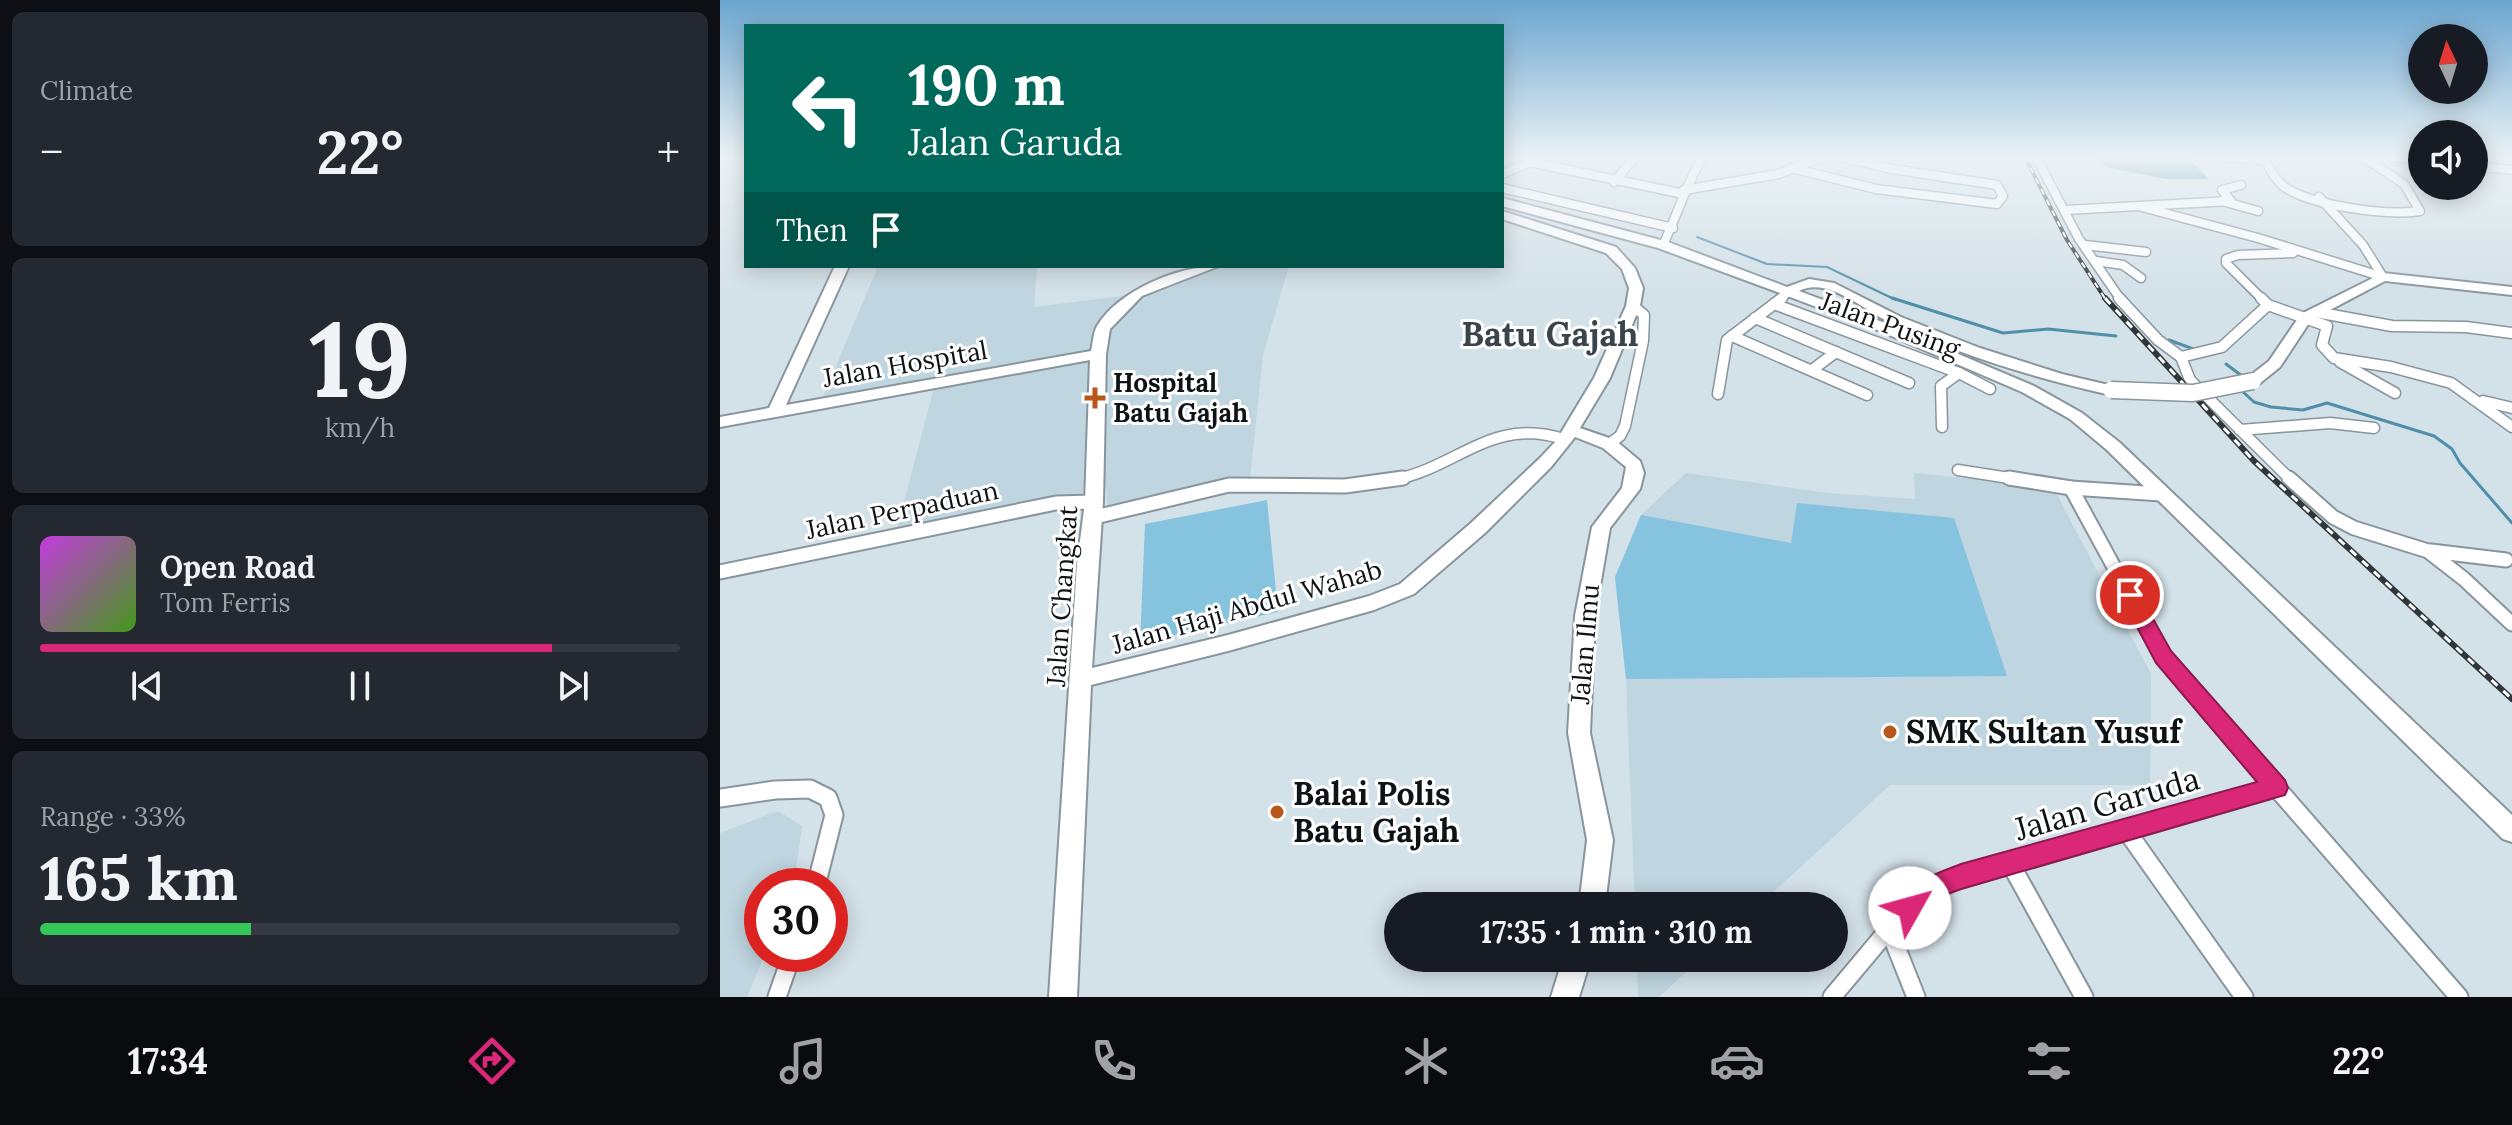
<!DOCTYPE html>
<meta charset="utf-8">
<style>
:root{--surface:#171b24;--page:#242831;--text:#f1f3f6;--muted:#9ea1a6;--line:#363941;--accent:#db2777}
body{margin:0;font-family:Lora,serif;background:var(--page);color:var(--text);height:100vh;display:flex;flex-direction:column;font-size:30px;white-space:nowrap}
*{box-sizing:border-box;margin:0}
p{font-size:26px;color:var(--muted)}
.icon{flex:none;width:44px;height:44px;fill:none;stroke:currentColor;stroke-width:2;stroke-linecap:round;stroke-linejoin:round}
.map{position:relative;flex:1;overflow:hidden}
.details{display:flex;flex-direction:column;gap:12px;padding:12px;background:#0d0f14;width:720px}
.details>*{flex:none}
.hud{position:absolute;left:24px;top:24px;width:760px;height:244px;border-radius:0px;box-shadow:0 4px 20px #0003;background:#00695c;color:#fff;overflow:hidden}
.needle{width:52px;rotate:356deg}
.tools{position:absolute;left:1688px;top:24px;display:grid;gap:16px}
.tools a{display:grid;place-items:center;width:80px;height:80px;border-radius:50%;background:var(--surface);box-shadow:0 4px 20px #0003;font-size:40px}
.speed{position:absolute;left:24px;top:868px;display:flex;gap:16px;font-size:40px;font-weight:700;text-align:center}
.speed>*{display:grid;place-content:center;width:104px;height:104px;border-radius:50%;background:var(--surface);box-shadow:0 4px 20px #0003;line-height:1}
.speed .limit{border:12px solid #d22;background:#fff;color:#111}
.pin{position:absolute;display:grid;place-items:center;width:68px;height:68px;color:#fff;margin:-34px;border:4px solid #fff;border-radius:50%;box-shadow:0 2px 8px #0007}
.me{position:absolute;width:88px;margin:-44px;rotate:52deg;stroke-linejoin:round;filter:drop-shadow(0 0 6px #0008)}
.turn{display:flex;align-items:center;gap:28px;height:168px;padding:0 32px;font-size:36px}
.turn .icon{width:104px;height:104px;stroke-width:2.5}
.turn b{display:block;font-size:56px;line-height:68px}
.then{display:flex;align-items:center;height:76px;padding:0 32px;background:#0003;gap:16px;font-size:30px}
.big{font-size:60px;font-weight:700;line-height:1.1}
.details .card{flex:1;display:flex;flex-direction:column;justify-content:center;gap:12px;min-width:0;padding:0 28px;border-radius:12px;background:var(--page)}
.details .dial{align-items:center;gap:0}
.dial b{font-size:104px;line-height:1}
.song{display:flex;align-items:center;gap:24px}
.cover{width:96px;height:96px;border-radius:12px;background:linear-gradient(135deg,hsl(290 70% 55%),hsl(100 70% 35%))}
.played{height:8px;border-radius:4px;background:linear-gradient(90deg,var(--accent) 80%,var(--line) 80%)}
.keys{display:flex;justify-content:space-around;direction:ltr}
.heat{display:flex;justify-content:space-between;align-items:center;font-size:44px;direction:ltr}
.charge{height:12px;border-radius:6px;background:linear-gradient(90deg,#34c759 33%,var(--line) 0)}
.trip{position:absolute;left:664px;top:892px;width:464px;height:80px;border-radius:40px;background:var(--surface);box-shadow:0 4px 20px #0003;font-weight:700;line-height:80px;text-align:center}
.tab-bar{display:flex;height:128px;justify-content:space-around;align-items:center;background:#090b0e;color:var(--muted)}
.tab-bar .icon{width:56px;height:56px}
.tab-bar .on{color:var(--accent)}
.tab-bar b{font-size:36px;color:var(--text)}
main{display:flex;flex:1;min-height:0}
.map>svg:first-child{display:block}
</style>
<main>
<section class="details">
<div class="card"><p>Climate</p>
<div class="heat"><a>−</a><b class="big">22°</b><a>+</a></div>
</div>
<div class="card dial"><b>19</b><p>km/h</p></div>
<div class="card">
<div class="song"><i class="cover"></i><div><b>Open Road</b><p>Tom Ferris</p></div></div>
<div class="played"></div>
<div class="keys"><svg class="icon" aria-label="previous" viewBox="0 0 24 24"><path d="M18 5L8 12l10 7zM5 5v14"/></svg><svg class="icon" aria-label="pause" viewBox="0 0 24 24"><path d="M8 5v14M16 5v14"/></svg><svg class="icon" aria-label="next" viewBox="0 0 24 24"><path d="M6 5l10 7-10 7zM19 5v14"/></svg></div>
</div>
<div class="card"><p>Range · 33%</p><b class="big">165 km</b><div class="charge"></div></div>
</section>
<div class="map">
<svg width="1792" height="997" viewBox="0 0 1792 997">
<rect width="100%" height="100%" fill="#d3e1e8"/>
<g fill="#bfd5df">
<polygon points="158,266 317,266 314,307 442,291 502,266 569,266 543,355 530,478 387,509 387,488 176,532 214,388 98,409"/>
<polygon points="966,473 1107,493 1195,499 1194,473 1333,487 1431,674 1430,785 1170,785 1038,906 915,906 906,679 895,577 921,515"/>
<polygon points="58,811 82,826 74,885 42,886 42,954 45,954 27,997 0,997 0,833"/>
<polygon points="917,958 981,958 939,997 918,997"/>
</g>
<g fill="#85c3de">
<polygon points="547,500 558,612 420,643 425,524"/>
<polygon points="1077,503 1234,518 1287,676 906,679 895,577 921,515 1071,543"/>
</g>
<polygon fill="#518fa9" points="1377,157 1467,157 1489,179 1445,179 1386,167"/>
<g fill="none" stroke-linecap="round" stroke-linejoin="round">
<polyline stroke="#518fa9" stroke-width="2" points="977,237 1047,264 1107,267 1176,300"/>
<g stroke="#518fa9" stroke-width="3">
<polyline points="1172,298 1283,333 1328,329 1396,336"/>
<polyline points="1449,340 1476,350"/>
<polyline points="1506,364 1522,376"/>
<polyline points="1522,391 1534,402 1551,407 1583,410 1607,403 1714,436 1732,449 1740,463 1792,523"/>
</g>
<defs>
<g id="street-far3">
<polyline points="1316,157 1359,239 1401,300"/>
<polyline points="1503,157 1545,160 1540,157"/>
<polyline points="1672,157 1702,160"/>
<path d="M1545,160C1550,170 1555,179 1563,186C1591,206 1667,216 1700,211L1684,184L1643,157"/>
<polyline points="810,162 964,194"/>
<polyline points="1754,166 1792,170"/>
<polyline points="1072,168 1156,189 1277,204 1283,196 1277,185 1172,169 1121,157"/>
<polyline points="782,174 816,160"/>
<polyline points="894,182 915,157"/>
<polyline points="782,188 953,228"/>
<polyline points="964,190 1059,174 1101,157"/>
<polyline points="1599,197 1643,245 1663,277"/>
<polyline points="1502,201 1538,211"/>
<polyline points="1422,207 1538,238 1663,277"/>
<polyline points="1345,210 1511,201 1502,190 1521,185"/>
<path d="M943,245C957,215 966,186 982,157"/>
<polyline points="1365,245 1426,252"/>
<polyline points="1376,261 1403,265 1421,278"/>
<polyline points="1059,300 1064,296"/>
<polyline points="1543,300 1506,263 1506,259 1518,255 1573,253"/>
</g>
<g id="street-far2">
<polyline points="1399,298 1438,340 1461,357 1502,347 1548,305 1607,326 1602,345 1614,358 1671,367 1731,383 1792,427"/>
<polyline points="1541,298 1548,305"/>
<polyline points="1054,304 1239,373 1270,389"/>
<polyline points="1596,312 1672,326 1746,327 1792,333"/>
<polyline points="1035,318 1189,383"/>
<polyline points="1012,336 1147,395"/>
<polyline points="1461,357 1470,380 1571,480"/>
<polyline points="1620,362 1675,393"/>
<polyline points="1092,370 1116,352"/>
<polyline points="998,394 1007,340 1062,298"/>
<polyline points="1763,401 1792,408"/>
<polyline points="1222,427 1221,386 1239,373"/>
<polyline points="1520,430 1610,423 1654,428"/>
<polyline points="889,444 900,436 905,426 923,341 924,315 913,306"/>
<polyline points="1238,470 1302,480"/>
<path d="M673,480C739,467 772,416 844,439"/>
</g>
<g id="street-far1">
<polyline points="1289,478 1351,488 1441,494"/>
<polyline points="1569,478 1613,517 1634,528 1708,551 1744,579 1792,624"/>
<polyline points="1351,488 1443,657 1488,709"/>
<polyline points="371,518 509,485 625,486 683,478"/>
<polyline points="1711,551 1786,560"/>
<polyline points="0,572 336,503 374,502"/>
</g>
<g id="street">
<polyline points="1486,707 1739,997"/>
<polyline points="0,798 55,790 90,789 108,798 114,815 96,886"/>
<polyline points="1406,830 1524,997"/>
<polyline points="1290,863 1364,997"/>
<polyline points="1169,929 1196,997"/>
<polyline points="57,997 72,954"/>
<polyline points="1112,997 1169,929 1211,888 1556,788"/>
</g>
<g id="secondary">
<path d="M782,198L948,242L1067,287L1089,279L1114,283L1181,317L1260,348L1342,374L1397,387L1399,390L1391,395C1315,378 1239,355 1169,322C1144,310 1107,276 1079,291L1165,323L1314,386L1362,413L1399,442L1792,815V842L1783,839L1387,450L1350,419L1302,392L1155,329L1070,297H1061L1060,293L938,248L782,206Z"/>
<path d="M782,211L896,247L915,268L923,288L920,306L890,378L860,428L895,440L920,461L924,473L920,489L890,528L875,616L870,733L893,840L885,906H859L867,840L848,733L855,616L872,527L902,488L906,467L883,448L855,437L831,467L765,533L694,594L654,610L508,651L371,685L357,997H329L357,564L365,502L370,360L0,427V417L49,408L115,266H129L66,405L371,351C373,343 373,333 377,326C399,290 458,266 499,266L422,296L390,329L386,354L383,502L372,668L508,635L649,596L680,584L751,523L819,459L836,441L874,378L906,306L909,288L902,269L886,253L782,219Z"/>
<polygon points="1663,273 1792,287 1792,295 1665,281 1591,320 1560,367 1539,384 1527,384 1525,381 1527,378 1549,361 1581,314"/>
<polygon points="843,958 871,958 859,997 831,997"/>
</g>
</defs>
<use href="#street-far3" stroke="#88959c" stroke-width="11"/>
<use href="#street-far2" stroke="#88959c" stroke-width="13"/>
<use href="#street-far1" stroke="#88959c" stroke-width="17"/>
<use href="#street" stroke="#88959c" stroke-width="21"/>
<use href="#secondary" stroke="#88959c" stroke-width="4"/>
<use href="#street-far3" stroke="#fff" stroke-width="8"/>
<use href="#street-far2" stroke="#fff" stroke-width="10"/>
<use href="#street-far1" stroke="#fff" stroke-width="13"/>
<use href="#street" stroke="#fff" stroke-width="17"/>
<use href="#secondary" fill="#fff" fill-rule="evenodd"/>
<defs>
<polyline id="rail-far1" points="1305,157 1347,240 1386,300"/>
<polyline id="rail" points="1385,298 1534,461 1792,699"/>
</defs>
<use href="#rail-far1" stroke="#30373b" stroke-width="4"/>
<use href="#rail" stroke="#30373b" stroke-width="6"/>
<use href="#rail-far1" stroke="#fff" stroke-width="2" stroke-dasharray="6" stroke-linecap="butt"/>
<use href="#rail" stroke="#fff" stroke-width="3" stroke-dasharray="8" stroke-linecap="butt"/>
<defs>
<polyline id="secondary-bridge" points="1391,390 1473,393 1533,381"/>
</defs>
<use href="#secondary-bridge" stroke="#88959c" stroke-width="19" stroke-linecap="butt"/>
<use href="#secondary-bridge" stroke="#fff" stroke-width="16"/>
</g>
<linearGradient id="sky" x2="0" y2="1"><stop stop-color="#6ba5cf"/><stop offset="0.53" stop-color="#ebf2f5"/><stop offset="1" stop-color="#ebf2f5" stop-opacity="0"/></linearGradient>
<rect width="1792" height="296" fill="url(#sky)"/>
<path fill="#db2777" stroke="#8e194d" stroke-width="2" d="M1410,588L1417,590L1451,651L1565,780L1568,788L1565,795L1241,889L1220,897L1199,918L1190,922L1180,918L1176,908C1188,882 1215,874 1241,864L1537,782L1436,663L1400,595L1403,590Z"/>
<g fill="#b9571a" stroke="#fff" stroke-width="3">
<path d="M371 386h8v8h8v8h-8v8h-8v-8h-8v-8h8z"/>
<circle cx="1170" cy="732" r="8"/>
<circle cx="557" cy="812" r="8"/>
</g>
<g text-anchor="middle" stroke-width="6" stroke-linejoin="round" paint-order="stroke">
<g font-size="26" fill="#0e1316" stroke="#fff">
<text transform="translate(1170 325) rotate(20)" y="9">Jalan Pusing</text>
<text transform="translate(185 364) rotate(-10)" y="9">Jalan Hospital</text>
<text transform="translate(182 510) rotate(-12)" y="9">Jalan Perpaduan</text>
<text transform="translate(342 596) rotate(-86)" y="9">Jalan Changkat</text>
<text transform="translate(527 607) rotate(-16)" y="9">Jalan Haji Abdul Wahab</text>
<text transform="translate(865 644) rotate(-85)" y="9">Jalan Ilmu</text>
</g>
<g font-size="26" font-weight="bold" fill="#0e1316" stroke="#fff" text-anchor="start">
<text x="393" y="392">Hospital<tspan x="393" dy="30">Batu Gajah</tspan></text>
</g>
<g font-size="32" font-weight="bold" fill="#0e1316" stroke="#fff" text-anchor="start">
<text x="1186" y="743">SMK Sultan Yusuf</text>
<text x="573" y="805">Balai Polis<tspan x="573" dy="37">Batu Gajah</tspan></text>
</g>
<g font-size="32" fill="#0e1316" stroke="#fff">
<text transform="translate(1387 804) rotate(-16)" y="11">Jalan Garuda</text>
</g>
<g font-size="34" font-weight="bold" fill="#39454a" stroke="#fff">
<text x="830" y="346">Batu Gajah</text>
</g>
</g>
</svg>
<div class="tools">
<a><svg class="needle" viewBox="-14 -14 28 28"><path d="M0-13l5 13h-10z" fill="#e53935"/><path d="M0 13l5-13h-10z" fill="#9ea1a6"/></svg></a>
<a><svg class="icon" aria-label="sound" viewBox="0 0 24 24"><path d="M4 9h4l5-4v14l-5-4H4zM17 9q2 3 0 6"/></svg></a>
</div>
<div class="speed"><div class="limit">30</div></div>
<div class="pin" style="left:1410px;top:595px;background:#d93025"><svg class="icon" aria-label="arrive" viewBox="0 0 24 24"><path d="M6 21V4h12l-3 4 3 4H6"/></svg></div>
<svg class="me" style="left:1190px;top:908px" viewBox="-20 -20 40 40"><circle r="19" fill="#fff"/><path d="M0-13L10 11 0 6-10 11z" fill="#db2777"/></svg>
<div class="trip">17:35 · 1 min · 310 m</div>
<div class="hud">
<div class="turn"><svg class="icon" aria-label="left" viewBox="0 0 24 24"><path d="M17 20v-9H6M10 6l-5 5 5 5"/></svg><div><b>190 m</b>Jalan Garuda</div></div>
<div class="then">Then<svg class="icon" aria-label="arrive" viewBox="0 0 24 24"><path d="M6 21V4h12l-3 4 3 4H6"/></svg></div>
</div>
</div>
</main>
<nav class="tab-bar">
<b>17:34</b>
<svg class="icon on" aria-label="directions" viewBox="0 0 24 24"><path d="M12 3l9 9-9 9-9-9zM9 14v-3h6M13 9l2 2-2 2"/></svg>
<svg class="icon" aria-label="music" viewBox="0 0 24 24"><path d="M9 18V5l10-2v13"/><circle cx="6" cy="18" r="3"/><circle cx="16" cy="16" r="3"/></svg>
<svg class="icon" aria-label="phone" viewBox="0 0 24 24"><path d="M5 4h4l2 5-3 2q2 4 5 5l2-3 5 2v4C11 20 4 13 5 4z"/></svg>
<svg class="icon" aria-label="climate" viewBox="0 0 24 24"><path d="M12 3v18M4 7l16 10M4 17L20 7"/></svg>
<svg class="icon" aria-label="car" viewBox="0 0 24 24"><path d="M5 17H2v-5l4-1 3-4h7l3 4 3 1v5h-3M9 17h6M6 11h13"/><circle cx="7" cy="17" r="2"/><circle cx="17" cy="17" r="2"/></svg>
<svg class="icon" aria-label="filters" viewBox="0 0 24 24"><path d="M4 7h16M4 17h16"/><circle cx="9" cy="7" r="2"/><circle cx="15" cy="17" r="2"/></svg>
<b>22°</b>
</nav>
